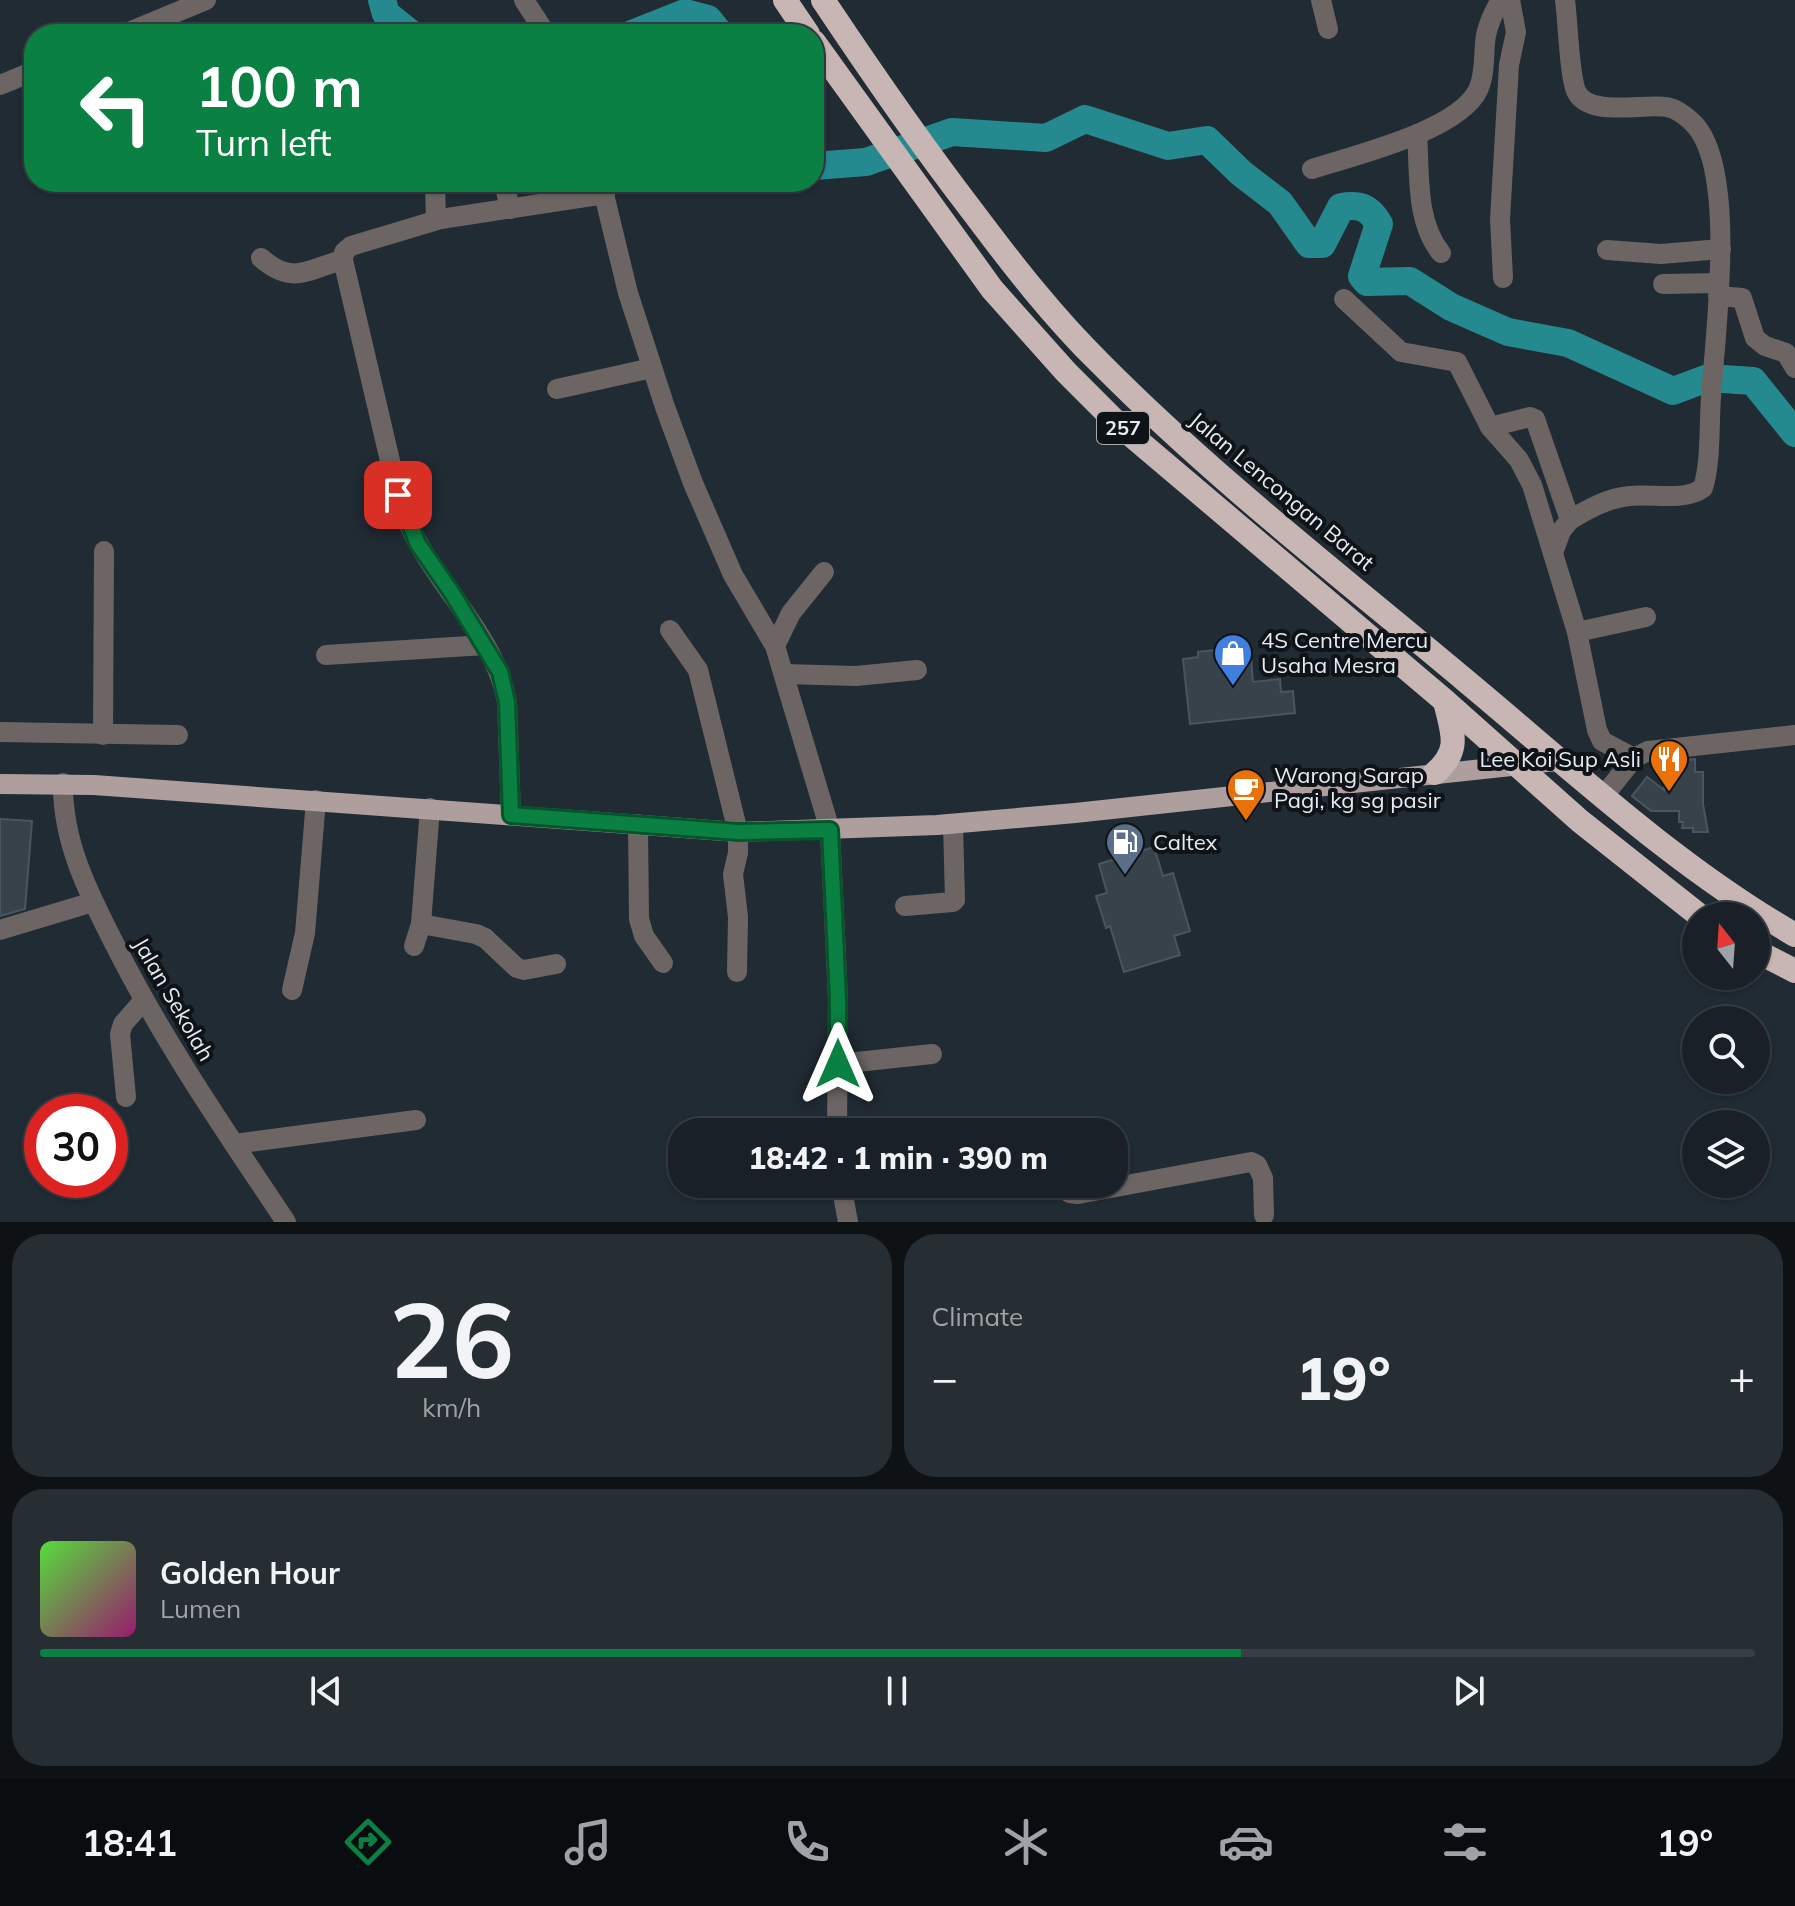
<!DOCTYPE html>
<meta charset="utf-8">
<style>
:root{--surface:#192027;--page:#262d33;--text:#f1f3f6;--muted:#9fa3a7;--line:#373e44;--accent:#0b8043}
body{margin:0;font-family:Mulish,sans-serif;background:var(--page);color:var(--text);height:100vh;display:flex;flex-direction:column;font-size:30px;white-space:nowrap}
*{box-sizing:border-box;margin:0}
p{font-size:26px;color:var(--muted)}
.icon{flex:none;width:44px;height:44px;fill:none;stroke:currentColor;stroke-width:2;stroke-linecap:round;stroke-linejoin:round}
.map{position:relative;height:1222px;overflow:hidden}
.panel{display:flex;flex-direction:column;gap:12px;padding:12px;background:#0e1215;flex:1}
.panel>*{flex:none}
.hud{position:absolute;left:24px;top:24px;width:800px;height:168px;border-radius:32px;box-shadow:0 2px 6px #0004,0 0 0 2px var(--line);background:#0b8043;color:#fff;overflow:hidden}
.needle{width:52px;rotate:343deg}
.fabs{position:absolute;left:1682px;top:902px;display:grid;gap:16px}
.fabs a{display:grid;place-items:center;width:88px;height:88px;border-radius:50%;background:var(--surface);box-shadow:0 2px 6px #0004,0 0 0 2px var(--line);font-size:40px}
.speed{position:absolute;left:24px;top:1094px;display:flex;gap:16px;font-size:40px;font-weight:700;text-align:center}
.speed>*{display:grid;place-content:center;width:104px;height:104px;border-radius:50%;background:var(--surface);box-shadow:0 2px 6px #0004,0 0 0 2px var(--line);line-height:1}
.speed .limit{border:12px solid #d22;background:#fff;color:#111}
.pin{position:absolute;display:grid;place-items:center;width:68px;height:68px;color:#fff;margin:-34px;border-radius:16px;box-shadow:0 4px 12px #0006}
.me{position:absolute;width:88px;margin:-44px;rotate:0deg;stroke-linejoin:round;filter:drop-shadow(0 0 6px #0008)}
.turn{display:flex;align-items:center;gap:28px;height:168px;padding:0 40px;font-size:36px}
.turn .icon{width:104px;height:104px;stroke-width:2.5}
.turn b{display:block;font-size:56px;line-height:68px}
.big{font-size:60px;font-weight:800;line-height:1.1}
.panel .tile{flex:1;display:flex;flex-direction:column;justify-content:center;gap:12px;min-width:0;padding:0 28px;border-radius:32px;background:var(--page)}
.panel .dial{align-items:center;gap:0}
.dial b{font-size:104px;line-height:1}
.song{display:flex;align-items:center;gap:24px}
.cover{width:96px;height:96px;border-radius:12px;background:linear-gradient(135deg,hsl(110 70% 55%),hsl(320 70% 35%))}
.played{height:8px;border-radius:4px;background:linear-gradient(90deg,var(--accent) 70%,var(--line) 70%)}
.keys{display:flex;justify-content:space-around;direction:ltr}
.heat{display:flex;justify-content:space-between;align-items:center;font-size:44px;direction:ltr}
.panel .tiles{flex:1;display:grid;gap:12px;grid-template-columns:1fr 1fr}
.tile:last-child{grid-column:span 2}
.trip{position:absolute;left:668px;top:1118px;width:460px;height:80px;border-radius:32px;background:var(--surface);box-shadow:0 2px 6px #0004,0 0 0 2px var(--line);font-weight:800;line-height:80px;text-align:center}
.tab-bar{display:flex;height:128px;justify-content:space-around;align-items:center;background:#0a0d10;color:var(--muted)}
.tab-bar .icon{width:56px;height:56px}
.tab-bar .selected{color:var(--accent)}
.tab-bar b{font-size:36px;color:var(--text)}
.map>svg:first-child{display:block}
</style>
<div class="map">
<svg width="1795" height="1222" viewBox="0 0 1795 1222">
<rect width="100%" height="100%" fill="#212b34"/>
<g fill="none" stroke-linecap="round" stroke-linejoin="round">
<g stroke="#258a90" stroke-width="28">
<polyline points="382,0 386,14 411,34"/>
<polyline points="632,34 685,13 708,19 720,34"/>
<path d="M814,166L866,162L952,132L1046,138L1085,119L1168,146L1207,140L1241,173L1280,203L1309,244H1322L1341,207C1360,204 1369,207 1379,224L1362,276L1367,282L1410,281L1451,307L1508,332L1568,343L1673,391L1708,378L1753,381L1795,433"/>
</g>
</g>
<g fill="#38424b" stroke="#4a555f" stroke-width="2">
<polygon points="1250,646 1253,682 1280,679 1281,692 1293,691 1295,713 1190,724 1183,659 1198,657 1198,652"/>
<polygon points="1695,759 1695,772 1703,772 1703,804 1708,832 1693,832 1693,828 1682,828 1683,822 1679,822 1679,811 1651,811 1632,796 1647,777 1664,790 1664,778 1668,778 1668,772 1681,772 1681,761"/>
<polygon points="0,819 32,821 25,909 0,916"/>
<polygon points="1154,847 1163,876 1173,873 1190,931 1174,936 1180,955 1124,972 1110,926 1106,928 1096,896 1107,893 1099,864"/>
</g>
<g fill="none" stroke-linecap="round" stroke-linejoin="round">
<g stroke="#6c6564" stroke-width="20">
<polyline points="524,0 546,34"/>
<polyline points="1321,0 1328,29"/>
<path d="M1565,0C1568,21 1569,73 1576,91C1588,118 1643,103 1667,107C1677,109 1686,116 1693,123C1738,167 1715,335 1711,397C1709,424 1711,463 1703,488C1684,502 1651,493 1629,496C1608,498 1588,509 1570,520"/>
<polyline points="124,34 206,0"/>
<polyline points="0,85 34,71"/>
<path d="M1417,134C1420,173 1415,221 1441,253"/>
<path d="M1312,169C1355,155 1458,131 1478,90C1486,73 1483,53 1486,35C1489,22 1494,11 1501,0"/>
<polyline points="435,182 436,220"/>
<polyline points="504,182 510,209"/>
<polyline points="601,182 628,293 665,407 693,483 733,575 775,646 830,830 838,999 837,1132"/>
<polyline points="1607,250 1661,254 1721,249"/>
<path d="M261,258C293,286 307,269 343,260"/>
<polyline points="1503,278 1500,219 1509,65 1516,32 1510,0"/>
<polyline points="1663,284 1719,283"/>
<polyline points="1718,296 1742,298 1755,338 1765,346 1786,353 1795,368"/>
<polyline points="1344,299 1401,352 1457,362 1490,427 1530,417 1535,419 1570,520 1561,531 1554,550"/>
<polyline points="557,389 652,368"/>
<polyline points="1490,427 1519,460 1532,485 1577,632 1597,730 1602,741 1634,758"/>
<polyline points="670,630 698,670 738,832 738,853 733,874 738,917 737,972"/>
<polyline points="1577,632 1646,617"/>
<polyline points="775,646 791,613 824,572"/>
<polyline points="326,655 485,645"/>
<polyline points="785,674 856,676 917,670"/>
<polyline points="0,732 178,735"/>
<polyline points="103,735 104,551"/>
<path d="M63,783C62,842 89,894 115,945C164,1042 226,1132 286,1222"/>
<polyline points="1602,798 1634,758 1648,751 1795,735"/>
<path d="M511,815L507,702C496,640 446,595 417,541C409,526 403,511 398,495L343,260L344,252L351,246L441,219L605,194"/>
<polyline points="638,824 639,919 644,936 663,963"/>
<polyline points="905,906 953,902 955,900 953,824"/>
<polyline points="421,924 476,934 485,938 517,968 524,970 556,964"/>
<polyline points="0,930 93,902"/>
<polyline points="414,946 421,924 430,808"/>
<polyline points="292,990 305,933 316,800"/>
<polyline points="838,1064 932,1054"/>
<polyline points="126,1097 120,1034 123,1024 143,1001"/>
<polyline points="234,1144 416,1120"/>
<polyline points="841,1184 848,1222"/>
<polyline points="1056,1184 1070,1193 1078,1194 1251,1162 1257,1165 1263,1178 1264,1215"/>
</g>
<polyline stroke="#ae9f9e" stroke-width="20" points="0,784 94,785 738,832 937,825 1075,813 1557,761"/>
<g stroke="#c8b6b4" stroke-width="24">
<polyline points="785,0 808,34"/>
<path d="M823,0C871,72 920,143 973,212C1012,264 1053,317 1100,363C1214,478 1342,577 1466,681C1573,770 1674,865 1795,935"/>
<polyline points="814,42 992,289 1066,372 1118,424 1445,701 1580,821 1700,916"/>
<path d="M1435,773C1462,749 1452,733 1445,701"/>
<polyline points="1756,951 1795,971"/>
</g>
</g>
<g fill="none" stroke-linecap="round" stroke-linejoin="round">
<defs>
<polyline id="route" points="398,495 418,544 452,593 500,672 507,702 511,815 738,832 830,830 838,999 838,1064"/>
</defs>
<use href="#route" stroke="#07532c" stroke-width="20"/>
<use href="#route" stroke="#0b8043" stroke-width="14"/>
</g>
<defs>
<symbol id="shop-pin" viewBox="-11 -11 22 30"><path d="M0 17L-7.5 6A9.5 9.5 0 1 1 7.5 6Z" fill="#3f7fe0" stroke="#0f1317"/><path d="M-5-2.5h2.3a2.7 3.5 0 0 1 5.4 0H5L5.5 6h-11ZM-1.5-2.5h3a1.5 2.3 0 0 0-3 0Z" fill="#fff"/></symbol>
<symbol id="restaurant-pin" viewBox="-11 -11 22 30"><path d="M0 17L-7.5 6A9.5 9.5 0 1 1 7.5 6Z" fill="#e8710a" stroke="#0f1317"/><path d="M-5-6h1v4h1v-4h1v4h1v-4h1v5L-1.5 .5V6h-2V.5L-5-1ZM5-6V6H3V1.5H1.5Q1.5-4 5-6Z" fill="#fff"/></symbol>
<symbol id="cafe-pin" viewBox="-11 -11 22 30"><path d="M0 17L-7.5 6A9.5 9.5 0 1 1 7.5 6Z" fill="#e8710a" stroke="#0f1317"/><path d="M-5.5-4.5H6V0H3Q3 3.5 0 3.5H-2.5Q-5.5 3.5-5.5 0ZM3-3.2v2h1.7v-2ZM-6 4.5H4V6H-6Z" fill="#fff"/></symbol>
<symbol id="fuel-pin" viewBox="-11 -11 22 30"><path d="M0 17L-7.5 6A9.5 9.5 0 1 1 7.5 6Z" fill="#5c6f8a" stroke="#0f1317"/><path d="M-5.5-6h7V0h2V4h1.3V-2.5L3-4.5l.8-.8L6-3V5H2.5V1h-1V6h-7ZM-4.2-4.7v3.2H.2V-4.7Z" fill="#fff"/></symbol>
</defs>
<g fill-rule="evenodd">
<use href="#shop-pin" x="1211" y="631" width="44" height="60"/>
<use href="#restaurant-pin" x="1647" y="737" width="44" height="60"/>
<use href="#cafe-pin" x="1224" y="766" width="44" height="60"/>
<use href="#fuel-pin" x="1103" y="820" width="44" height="60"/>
</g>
<g text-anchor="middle" stroke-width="8" stroke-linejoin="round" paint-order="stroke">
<rect fill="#0f1317" stroke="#a5aab0" stroke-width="2" x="1097" y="412" width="52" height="32" rx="6"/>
<g font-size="20" font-weight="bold" fill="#e5ebf1">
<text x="1123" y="435">257</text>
</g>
<g font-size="22" fill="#e5ebf1" stroke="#0f1317">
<text transform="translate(1282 491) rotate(40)" y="8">Jalan Lencongan Barat</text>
<text transform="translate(174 999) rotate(60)" y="8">Jalan Sekolah</text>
</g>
<g font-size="22" fill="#e5ebf1" stroke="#0f1317" text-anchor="start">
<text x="1261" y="648">4S Centre Mercu<tspan x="1261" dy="25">Usaha Mesra</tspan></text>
<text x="1641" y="767" text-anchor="end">Lee Koi Sup Asli</text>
<text x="1274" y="783">Warong Sarap<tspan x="1274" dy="25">Pagi, kg sg pasir</tspan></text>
<text x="1153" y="850">Caltex</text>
</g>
</g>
</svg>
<div class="fabs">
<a><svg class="needle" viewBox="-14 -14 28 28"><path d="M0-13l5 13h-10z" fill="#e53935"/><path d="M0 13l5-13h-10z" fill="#9fa3a7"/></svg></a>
<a><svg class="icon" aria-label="search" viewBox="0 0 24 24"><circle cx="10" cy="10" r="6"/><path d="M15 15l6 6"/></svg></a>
<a><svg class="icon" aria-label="layers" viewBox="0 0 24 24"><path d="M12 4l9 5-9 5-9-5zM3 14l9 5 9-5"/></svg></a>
</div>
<div class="speed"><div class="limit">30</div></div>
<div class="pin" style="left:398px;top:495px;background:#d93025"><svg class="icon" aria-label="arrive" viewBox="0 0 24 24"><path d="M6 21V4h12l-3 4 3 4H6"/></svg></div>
<svg class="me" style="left:838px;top:1064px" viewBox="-20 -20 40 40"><path d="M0-17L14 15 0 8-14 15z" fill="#0b8043" stroke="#fff" stroke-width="4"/></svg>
<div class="trip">18:42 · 1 min · 390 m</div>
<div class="hud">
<div class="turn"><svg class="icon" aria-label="left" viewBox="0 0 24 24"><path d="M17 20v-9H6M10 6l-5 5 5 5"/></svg><div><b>100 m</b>Turn left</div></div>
</div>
</div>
<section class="panel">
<div class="tiles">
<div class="tile dial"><b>26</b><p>km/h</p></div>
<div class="tile"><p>Climate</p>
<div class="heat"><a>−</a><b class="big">19°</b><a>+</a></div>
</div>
<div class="tile">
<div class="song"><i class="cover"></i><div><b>Golden Hour</b><p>Lumen</p></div></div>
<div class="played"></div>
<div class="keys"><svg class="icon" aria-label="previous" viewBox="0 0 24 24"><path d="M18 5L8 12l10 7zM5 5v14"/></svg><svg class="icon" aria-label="pause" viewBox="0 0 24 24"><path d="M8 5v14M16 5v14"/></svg><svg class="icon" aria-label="next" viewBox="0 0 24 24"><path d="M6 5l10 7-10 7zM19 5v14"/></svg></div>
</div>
</div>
</section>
<nav class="tab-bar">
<b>18:41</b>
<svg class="icon selected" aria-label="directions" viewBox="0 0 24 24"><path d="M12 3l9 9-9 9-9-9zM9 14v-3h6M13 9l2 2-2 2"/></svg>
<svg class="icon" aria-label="music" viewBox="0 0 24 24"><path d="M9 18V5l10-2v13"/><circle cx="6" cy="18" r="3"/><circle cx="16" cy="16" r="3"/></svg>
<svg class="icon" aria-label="phone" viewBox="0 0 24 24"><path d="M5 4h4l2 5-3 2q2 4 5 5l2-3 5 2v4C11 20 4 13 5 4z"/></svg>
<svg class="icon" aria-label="climate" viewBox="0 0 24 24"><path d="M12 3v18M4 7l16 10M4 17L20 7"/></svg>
<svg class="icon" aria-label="car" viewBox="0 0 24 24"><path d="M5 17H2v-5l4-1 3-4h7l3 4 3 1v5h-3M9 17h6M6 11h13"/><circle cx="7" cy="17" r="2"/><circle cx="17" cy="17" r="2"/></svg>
<svg class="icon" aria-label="filters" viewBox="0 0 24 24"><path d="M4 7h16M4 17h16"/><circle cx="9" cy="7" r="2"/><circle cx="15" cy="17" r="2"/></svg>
<b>19°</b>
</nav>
